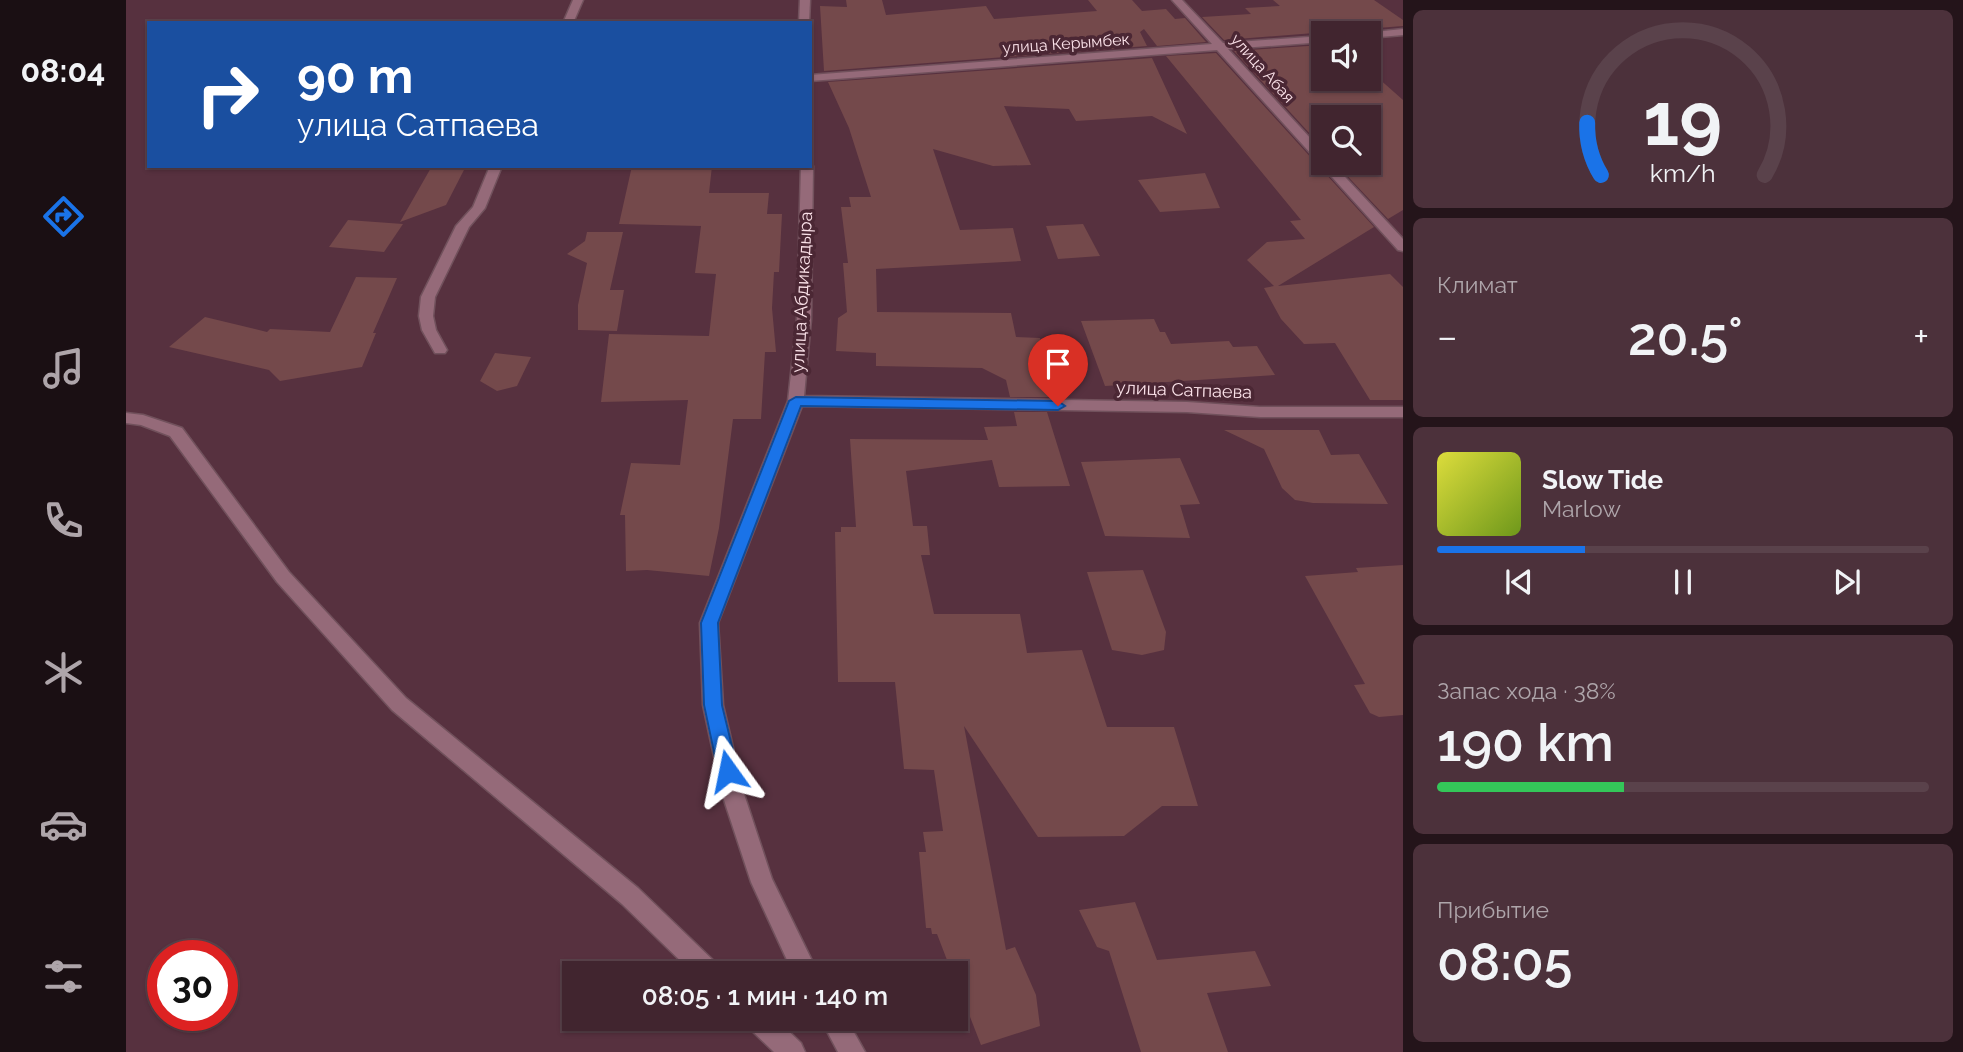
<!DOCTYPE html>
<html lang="ru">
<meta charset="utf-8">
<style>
:root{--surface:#41252f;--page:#4c313b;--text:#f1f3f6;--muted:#aea5aa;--line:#5a424b;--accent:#1a73e8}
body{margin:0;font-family:Raleway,sans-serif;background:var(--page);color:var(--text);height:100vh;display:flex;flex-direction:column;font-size:26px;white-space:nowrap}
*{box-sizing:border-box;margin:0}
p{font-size:23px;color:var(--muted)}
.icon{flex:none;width:38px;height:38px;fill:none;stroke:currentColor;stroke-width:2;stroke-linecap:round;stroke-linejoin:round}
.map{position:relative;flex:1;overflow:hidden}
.sheet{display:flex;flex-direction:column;gap:10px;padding:10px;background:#24141a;width:560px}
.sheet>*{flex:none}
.banner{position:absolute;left:21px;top:21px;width:665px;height:147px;border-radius:0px;box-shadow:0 2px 5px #0004,0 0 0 2px var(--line);background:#1a4fa0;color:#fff;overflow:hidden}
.fabs{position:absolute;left:1185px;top:21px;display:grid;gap:14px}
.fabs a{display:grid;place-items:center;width:70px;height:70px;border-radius:0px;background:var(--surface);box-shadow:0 2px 5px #0004,0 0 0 2px var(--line);font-size:35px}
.speed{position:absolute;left:21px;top:940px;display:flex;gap:14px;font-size:35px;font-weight:700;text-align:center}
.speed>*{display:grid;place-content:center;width:91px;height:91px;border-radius:50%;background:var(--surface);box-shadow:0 2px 5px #0004,0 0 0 2px var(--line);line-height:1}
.speed .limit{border:10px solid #d22;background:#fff;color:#111}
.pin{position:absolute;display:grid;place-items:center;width:60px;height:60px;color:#fff;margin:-72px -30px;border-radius:50% 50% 50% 0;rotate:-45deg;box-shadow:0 0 7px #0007}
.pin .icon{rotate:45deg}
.me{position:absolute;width:77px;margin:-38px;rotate:348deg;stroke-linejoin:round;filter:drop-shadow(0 0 5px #0008)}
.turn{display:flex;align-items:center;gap:24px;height:147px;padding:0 35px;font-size:32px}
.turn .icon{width:91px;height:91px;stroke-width:2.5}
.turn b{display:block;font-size:49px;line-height:60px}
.big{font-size:52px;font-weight:600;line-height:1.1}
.sheet .card{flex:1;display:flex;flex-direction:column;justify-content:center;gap:10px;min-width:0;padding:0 24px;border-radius:10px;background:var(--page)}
.sheet .dial{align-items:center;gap:0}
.dial svg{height:182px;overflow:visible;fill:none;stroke:var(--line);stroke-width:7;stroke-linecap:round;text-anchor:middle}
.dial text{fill:var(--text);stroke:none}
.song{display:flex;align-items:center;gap:21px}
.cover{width:84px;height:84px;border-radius:10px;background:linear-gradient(135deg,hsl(60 70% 55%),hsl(80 70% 35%))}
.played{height:7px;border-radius:4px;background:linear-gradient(90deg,var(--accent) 30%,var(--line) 30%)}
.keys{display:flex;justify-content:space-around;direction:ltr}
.heat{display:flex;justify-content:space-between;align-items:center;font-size:38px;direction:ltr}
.charge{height:10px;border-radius:5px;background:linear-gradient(90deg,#34c759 38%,var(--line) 0)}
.trip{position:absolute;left:436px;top:961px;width:406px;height:70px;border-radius:0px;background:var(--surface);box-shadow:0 2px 5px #0004,0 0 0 2px var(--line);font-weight:600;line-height:70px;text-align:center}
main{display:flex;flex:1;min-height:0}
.tab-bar{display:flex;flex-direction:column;width:126px;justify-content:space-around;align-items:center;background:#1a0f13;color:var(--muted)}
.tab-bar .icon{width:49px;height:49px}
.tab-bar .active{color:var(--accent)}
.tab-bar b{font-size:32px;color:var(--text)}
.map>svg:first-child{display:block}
</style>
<main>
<nav class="tab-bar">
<b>08:04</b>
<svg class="icon active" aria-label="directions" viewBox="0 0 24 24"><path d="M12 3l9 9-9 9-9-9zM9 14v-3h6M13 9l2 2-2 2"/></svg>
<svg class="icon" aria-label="music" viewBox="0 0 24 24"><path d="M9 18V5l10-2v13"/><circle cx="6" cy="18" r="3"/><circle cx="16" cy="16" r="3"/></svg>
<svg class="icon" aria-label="phone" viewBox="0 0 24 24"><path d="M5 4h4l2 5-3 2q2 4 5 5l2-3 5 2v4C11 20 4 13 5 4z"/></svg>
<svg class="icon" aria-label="climate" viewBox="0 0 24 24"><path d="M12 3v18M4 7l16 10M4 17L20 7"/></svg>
<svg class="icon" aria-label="car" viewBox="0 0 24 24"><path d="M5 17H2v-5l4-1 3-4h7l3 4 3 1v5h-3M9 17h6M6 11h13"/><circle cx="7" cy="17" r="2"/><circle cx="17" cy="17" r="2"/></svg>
<svg class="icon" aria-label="filters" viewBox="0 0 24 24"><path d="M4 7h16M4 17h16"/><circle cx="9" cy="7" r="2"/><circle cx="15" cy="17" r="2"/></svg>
</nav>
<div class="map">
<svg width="1277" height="1052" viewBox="0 0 1277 1052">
<rect width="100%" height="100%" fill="#57313f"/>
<g fill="#74494b">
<polygon points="720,0 756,0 760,15 860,6 868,19 971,11 962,0 1006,0 1016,11 1040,9 1049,19 1059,18 1080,42 1031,46 1018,29 1014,32 1021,46 698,71 694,6 721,7"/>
<polygon points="1147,0 1248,0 1277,20 1277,26 1098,40 1076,17 1125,14 1119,8 1154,6"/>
<polygon points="1197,45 1197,79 1242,79 1242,69 1277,100 1277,210 1262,219 1209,163 1242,163 1242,117 1197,117 1197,148 1108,51"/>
<polygon points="1090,53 1248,227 1152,286 1264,274 1277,287 1277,400 1244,400 1209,343 1178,344 1155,319 1138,288 1148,286 1121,260 1141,242 1179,239 1164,221 1175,220 1040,56"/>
<polygon points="1026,58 1061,134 1026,116 950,121 943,109 878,106 905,165 867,166 807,149 834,230 887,228 895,261 750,269 751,312 885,313 890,337 914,338 929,397 884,397 880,380 856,368 750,366 750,353 710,351 712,318 721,312 717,263 722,263 715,207 725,207 723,197 745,197 723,128 702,82"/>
<polygon points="306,166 340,166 320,205 274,222"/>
<polygon points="506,166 586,166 583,193 643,193 641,214 656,214 653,272 648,272 646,308 650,352 639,352 635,419 607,419 593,528 583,576 521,570 500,571 499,515 494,515 505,463 554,465 562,400 475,402 483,334 583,336 590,274 569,273 575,226 493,224"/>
<polygon points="1079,173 1094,208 1034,212 1012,180"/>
<polygon points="222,220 277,224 258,252 203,247"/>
<polygon points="957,224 974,256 932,259 920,226"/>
<polygon points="461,232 497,232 484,290 498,290 491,331 452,330 452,305 461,263 441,254 459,241"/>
<polygon points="230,277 271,278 247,333 250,333 236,367 154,381 143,370 43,347 79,317 141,332 144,329 204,332"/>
<polygon points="1028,319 1034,332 1039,332 1045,344 1103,341 1107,347 1131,346 1149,375 979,386 955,321"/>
<polygon points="369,353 405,357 391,386 371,391 354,381"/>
<polygon points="888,412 921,412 944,486 873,487 866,460 780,471 787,526 801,526 804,555 795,555 808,614 894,614 901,653 956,650 981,727 1048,727 1072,806 1036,806 998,836 912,837 838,726 880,950 889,947 910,995 914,1026 855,1045 830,981 830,973 826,973 811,934 806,934 805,928 800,928 793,852 800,852 797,832 817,831 808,770 778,769 769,682 712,682 709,532 715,532 715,527 730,527 724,439 862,440 858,427 891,426"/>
<polygon points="1098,430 1193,430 1205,455 1233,454 1262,504 1187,503 1169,500 1156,488 1138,449"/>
<polygon points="1054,458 1074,504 1054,505 1064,538 979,536 955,462"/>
<polygon points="1277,565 1277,715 1253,717 1244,713 1228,685 1239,684 1179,576 1232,572 1230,568"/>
<polygon points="1017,570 1040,632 1038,650 1016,655 986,650 961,572"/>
<polygon points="1009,902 1031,960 1129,951 1145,986 1081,993 1102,1052 1015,1052 983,951 971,947 953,910"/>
</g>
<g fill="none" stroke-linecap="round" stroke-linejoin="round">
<defs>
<g id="minor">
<polygon points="447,0 457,0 447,23 437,23"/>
<polygon points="674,0 684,0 683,23 673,23"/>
<polygon points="1046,0 1056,0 1097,43 1197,36 1197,42 1102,49 1197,152 1197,163 1206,163 1277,239 1277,251 1272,250 1091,50 684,81 684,75 1086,44"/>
<polygon points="1277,29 1277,35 1242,38 1242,33 1238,33"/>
<polygon points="684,163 687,166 685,319 678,396 1061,402 1134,407 1277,407 1277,417 1134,417 1061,412 676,406 592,623 597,705 618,794 646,879 692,973 667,973 625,882 596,794 577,705 574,623 662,401 671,319 675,166 684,166"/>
<polygon points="364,166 376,166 359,208 343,227 309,297 307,316 310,330 321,350 319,353 309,353 296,330 293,316 295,297 330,226 347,207"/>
<polygon points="0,413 17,415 56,428 163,572 280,698 512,888 592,965 596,973 567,973 496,904 266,710 151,582 44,436 15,425 0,423"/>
<polygon points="619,1018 649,1018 675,1043 679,1052 648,1052 622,1027"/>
<polygon points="694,1018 720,1018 739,1052 712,1052"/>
</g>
</defs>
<use href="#minor" stroke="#71515c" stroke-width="3"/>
<use href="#minor" fill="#956a79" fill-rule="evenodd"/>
</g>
<polygon fill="#1a73e8" stroke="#114b97" stroke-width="2" points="670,397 932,401 939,406 932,410 675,406 592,623 596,705 612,771 609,777 602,780 595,777 592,771 578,705 575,623 663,401"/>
<g text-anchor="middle" stroke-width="7" stroke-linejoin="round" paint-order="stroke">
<g font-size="16" fill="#fbe2e9" stroke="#4b2734">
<text transform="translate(940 43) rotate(-4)" y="6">улица Керымбек</text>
<text transform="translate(1137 68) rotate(48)" y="6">улица Абая</text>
</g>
<g font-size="18" fill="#fbe2e9" stroke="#4b2734">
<text transform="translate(676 292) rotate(-87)" y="6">улица Абдикадыра</text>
<text transform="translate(1058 390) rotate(2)" y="6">улица Сатпаева</text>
</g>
</g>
</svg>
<div class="fabs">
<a><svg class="icon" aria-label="sound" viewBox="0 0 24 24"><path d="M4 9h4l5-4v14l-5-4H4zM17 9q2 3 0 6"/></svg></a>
<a><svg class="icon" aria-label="search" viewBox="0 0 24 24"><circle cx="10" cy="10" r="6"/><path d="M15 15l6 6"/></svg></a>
</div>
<div class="speed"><div class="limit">30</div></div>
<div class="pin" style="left:932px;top:406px;background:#d93025"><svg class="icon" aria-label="arrive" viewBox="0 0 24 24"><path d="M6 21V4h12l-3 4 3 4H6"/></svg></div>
<svg class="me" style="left:602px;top:771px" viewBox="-20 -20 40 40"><path d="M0-17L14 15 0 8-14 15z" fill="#1a73e8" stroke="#fff" stroke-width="4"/></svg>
<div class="trip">08:05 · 1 мин · 140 m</div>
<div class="banner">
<div class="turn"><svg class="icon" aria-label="right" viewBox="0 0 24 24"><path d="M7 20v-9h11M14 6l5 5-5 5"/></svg><div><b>90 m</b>улица Сатпаева</div></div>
</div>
</div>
<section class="sheet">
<div class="card dial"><svg viewBox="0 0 100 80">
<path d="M14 69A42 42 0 1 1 86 69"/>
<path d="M14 69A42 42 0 0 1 8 46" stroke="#1a73e8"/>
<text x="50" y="56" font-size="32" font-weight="700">19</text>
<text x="50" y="72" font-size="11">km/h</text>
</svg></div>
<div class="card"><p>Климат</p>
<div class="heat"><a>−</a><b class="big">20.5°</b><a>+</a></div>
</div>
<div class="card">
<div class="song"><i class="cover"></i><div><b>Slow Tide</b><p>Marlow</p></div></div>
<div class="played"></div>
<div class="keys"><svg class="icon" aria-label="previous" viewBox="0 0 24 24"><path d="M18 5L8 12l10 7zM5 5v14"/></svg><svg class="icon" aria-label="pause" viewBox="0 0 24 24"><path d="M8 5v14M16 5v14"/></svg><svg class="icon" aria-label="next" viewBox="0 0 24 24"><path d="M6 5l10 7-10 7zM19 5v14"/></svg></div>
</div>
<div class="card"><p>Запас хода · 38%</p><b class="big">190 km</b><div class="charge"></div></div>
<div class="card"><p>Прибытие</p><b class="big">08:05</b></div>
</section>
</main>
